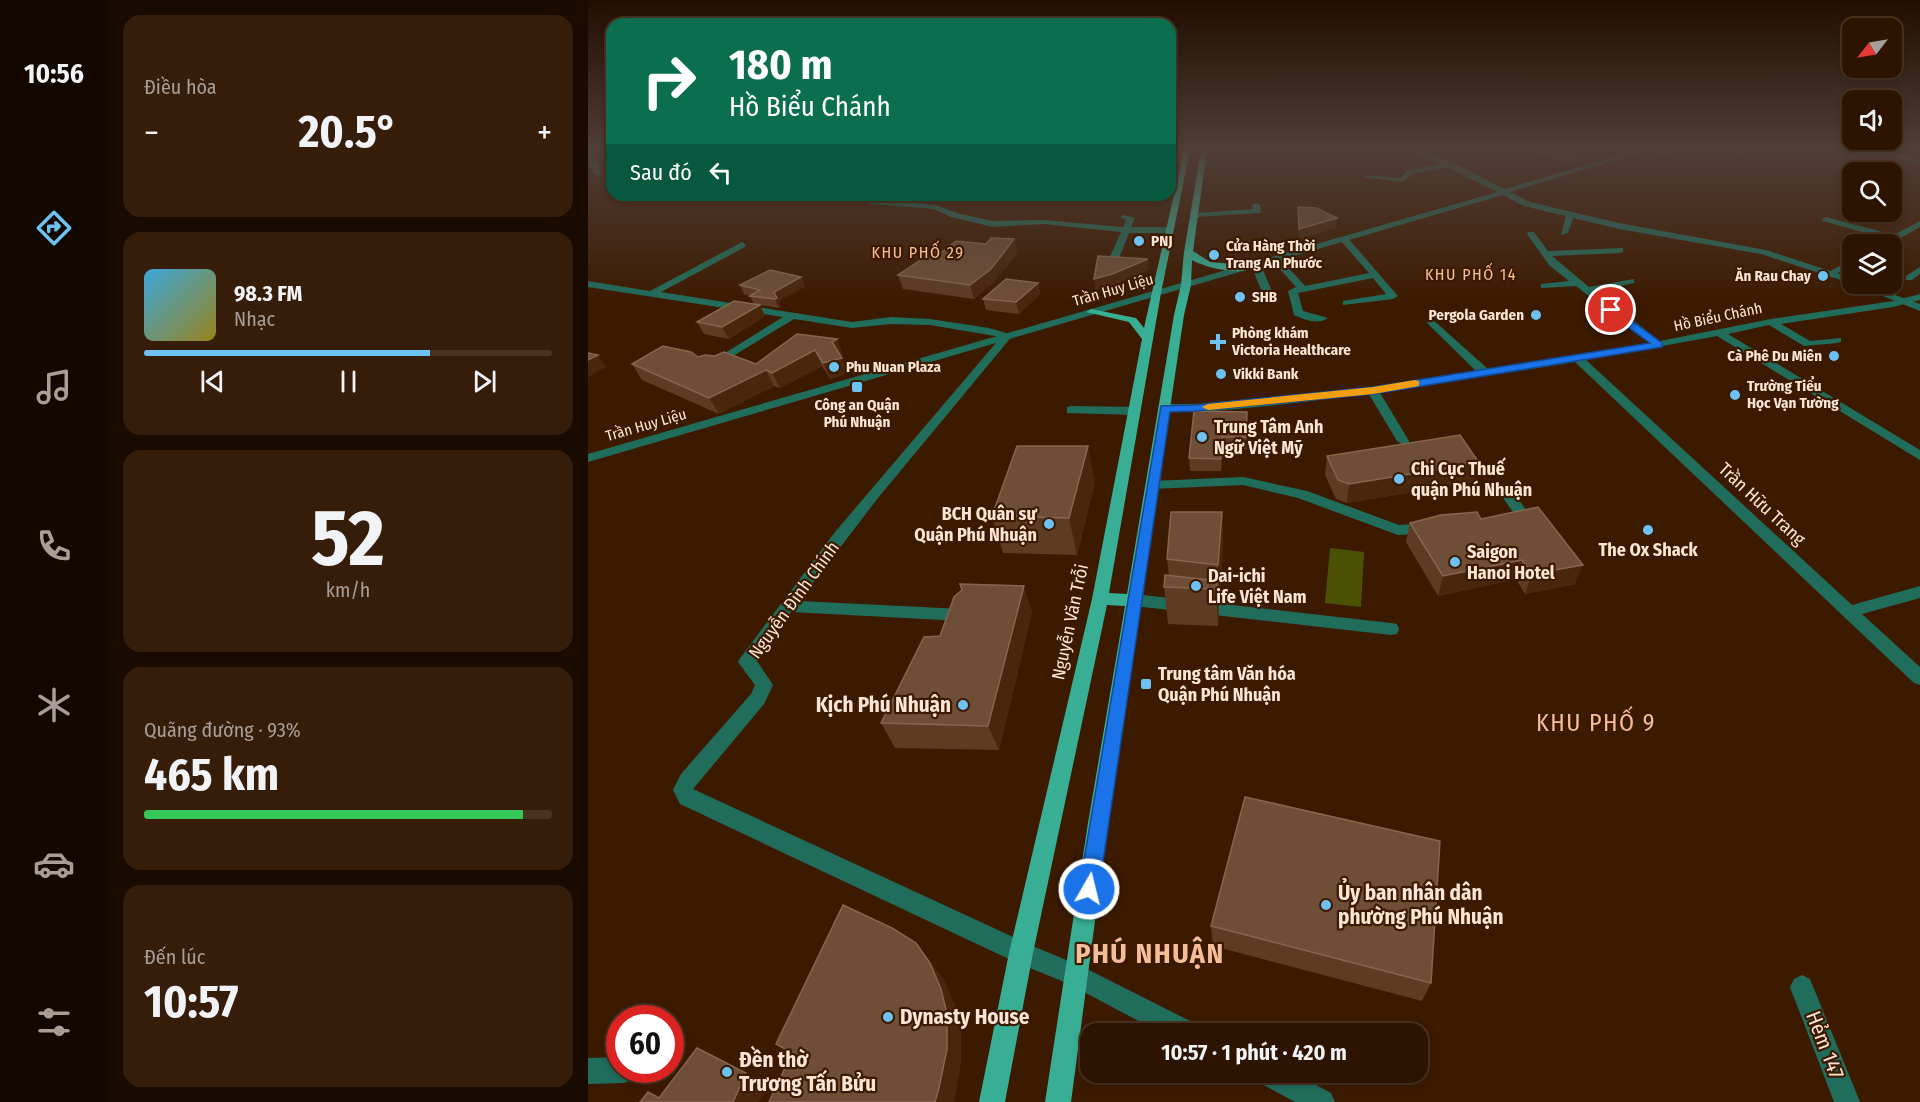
<!DOCTYPE html>
<html lang="vi">
<meta charset="utf-8">
<style>
:root{--surface:#2d1400;--page:#351d0a;--text:#f1f3f6;--muted:#a79e99;--line:#483322;--accent:#6dc2f3}
body{margin:0;font-family:"Fira Sans Condensed",sans-serif;background:var(--page);color:var(--text);height:100vh;display:flex;flex-direction:column;font-size:22px;white-space:nowrap}
*{box-sizing:border-box;margin:0}
p{font-size:20px;color:var(--muted)}
.icon{flex:none;width:33px;height:33px;fill:none;stroke:currentColor;stroke-width:2;stroke-linecap:round;stroke-linejoin:round}
.map{position:relative;flex:1;overflow:hidden}
.sheet{display:flex;flex-direction:column;gap:15px;padding:15px;background:#190b00;width:480px}
.sheet>*{flex:none}
.guide{position:absolute;left:18px;top:18px;width:570px;height:183px;border-radius:18px;box-shadow:0 3px 9px #0003,0 0 0 2px var(--line);background:#0b6e4f;color:#fff;overflow:hidden}
.needle{width:39px;rotate:239deg}
.fabs{position:absolute;left:1254px;top:18px;display:grid;gap:12px}
.fabs a{display:grid;place-items:center;width:60px;height:60px;border-radius:12px;background:var(--surface);box-shadow:0 3px 9px #0003,0 0 0 2px var(--line);font-size:30px}
.speed{position:absolute;left:18px;top:1005px;display:flex;gap:12px;font-size:30px;font-weight:700;text-align:center}
.speed>*{display:grid;place-content:center;width:78px;height:78px;border-radius:50%;background:var(--surface);box-shadow:0 3px 9px #0003,0 0 0 2px var(--line);line-height:1}
.speed .limit{border:9px solid #d22;background:#fff;color:#111}
.pin{position:absolute;display:grid;place-items:center;width:51px;height:51px;color:#fff;margin:-26px;border:3px solid #fff;border-radius:50%;box-shadow:0 2px 6px #0007}
.me{position:absolute;width:66px;margin:-33px;rotate:8deg;stroke-linejoin:round;filter:drop-shadow(0 0 4px #0008)}
.turn{display:flex;align-items:center;gap:21px;height:126px;padding:0 24px;font-size:27px}
.turn .icon{width:78px;height:78px;stroke-width:2.5}
.turn b{display:block;font-size:42px;line-height:51px}
.then{display:flex;align-items:center;height:57px;padding:0 24px;background:#0003;gap:12px;font-size:22px}
.big{font-size:45px;font-weight:700;line-height:1.1}
.sheet .widget{flex:1;display:flex;flex-direction:column;justify-content:center;gap:9px;min-width:0;padding:0 21px;border-radius:18px;background:var(--page)}
.sheet .dial{align-items:center;gap:0}
.dial b{font-size:78px;line-height:1}
.song{display:flex;align-items:center;gap:18px}
.cover{width:72px;height:72px;border-radius:9px;background:linear-gradient(135deg,hsl(200 70% 55%),hsl(50 70% 35%))}
.played{height:6px;border-radius:3px;background:linear-gradient(90deg,var(--accent) 70%,var(--line) 70%)}
.keys{display:flex;justify-content:space-around;direction:ltr}
.heat{display:flex;justify-content:space-between;align-items:center;font-size:33px;direction:ltr}
.charge{height:9px;border-radius:4px;background:linear-gradient(90deg,#34c759 93%,var(--line) 0)}
.trip{position:absolute;left:492px;top:1023px;width:348px;height:60px;border-radius:18px;background:var(--surface);box-shadow:0 3px 9px #0003,0 0 0 2px var(--line);font-weight:700;line-height:60px;text-align:center}
main{display:flex;flex:1;min-height:0}
.dock{display:flex;flex-direction:column;width:108px;justify-content:space-around;align-items:center;background:#120800;color:var(--muted)}
.dock .icon{width:42px;height:42px}
.dock .on{color:var(--accent)}
.dock b{font-size:27px;color:var(--text)}
.map>svg:first-child{display:block}
</style>
<main>
<nav class="dock">
<b>10:56</b>
<svg class="icon on" aria-label="directions" viewBox="0 0 24 24"><path d="M12 3l9 9-9 9-9-9zM9 14v-3h6M13 9l2 2-2 2"/></svg>
<svg class="icon" aria-label="music" viewBox="0 0 24 24"><path d="M9 18V5l10-2v13"/><circle cx="6" cy="18" r="3"/><circle cx="16" cy="16" r="3"/></svg>
<svg class="icon" aria-label="phone" viewBox="0 0 24 24"><path d="M5 4h4l2 5-3 2q2 4 5 5l2-3 5 2v4C11 20 4 13 5 4z"/></svg>
<svg class="icon" aria-label="climate" viewBox="0 0 24 24"><path d="M12 3v18M4 7l16 10M4 17L20 7"/></svg>
<svg class="icon" aria-label="car" viewBox="0 0 24 24"><path d="M5 17H2v-5l4-1 3-4h7l3 4 3 1v5h-3M9 17h6M6 11h13"/><circle cx="7" cy="17" r="2"/><circle cx="17" cy="17" r="2"/></svg>
<svg class="icon" aria-label="filters" viewBox="0 0 24 24"><path d="M4 7h16M4 17h16"/><circle cx="9" cy="7" r="2"/><circle cx="15" cy="17" r="2"/></svg>
</nav>
<section class="sheet">
<div class="widget"><p>Điều hòa</p>
<div class="heat"><a>−</a><b class="big">20.5°</b><a>+</a></div>
</div>
<div class="widget">
<div class="song"><i class="cover"></i><div><b>98.3 FM</b><p>Nhạc</p></div></div>
<div class="played"></div>
<div class="keys"><svg class="icon" aria-label="previous" viewBox="0 0 24 24"><path d="M18 5L8 12l10 7zM5 5v14"/></svg><svg class="icon" aria-label="pause" viewBox="0 0 24 24"><path d="M8 5v14M16 5v14"/></svg><svg class="icon" aria-label="next" viewBox="0 0 24 24"><path d="M6 5l10 7-10 7zM19 5v14"/></svg></div>
</div>
<div class="widget dial"><b>52</b><p>km/h</p></div>
<div class="widget"><p>Quãng đường · 93%</p><b class="big">465 km</b><div class="charge"></div></div>
<div class="widget"><p>Đến lúc</p><b class="big">10:57</b></div>
</section>
<div class="map">
<svg width="1332" height="1102" viewBox="0 0 1332 1102">
<rect width="100%" height="100%" fill="#3c1a00"/>
<polygon fill="#4b5203" points="742,548 776,552 773,607 737,603"/>
<g fill="none" stroke-linecap="round" stroke-linejoin="round">
<polygon fill="#216d5c" fill-rule="evenodd" points="785,387 791,391 821,441 820,444 815,445 809,441 779,391"/>
<g fill="#216d5c" fill-rule="evenodd">
<polygon points="1061,150 1071,150 1093,157 1090,159"/>
<polygon points="1153,150 1162,150 1149,156 1146,154"/>
<polygon points="1282,150 1293,150 1332,160 1332,164 1287,153 1262,159 1259,157"/>
<polygon points="0,152 12,165 13,176 6,174 0,159"/>
<polygon points="582,159 597,158 601,160 582,163"/>
<polygon points="860,162 863,166 825,174 814,182 775,177 779,175 812,178 820,170"/>
<polygon points="596,177 596,181 582,182 582,178"/>
<polygon points="253,195 348,205 369,213 405,221 455,220 535,227 538,220 532,217 536,215 547,218 543,227 581,227 585,230 581,233 541,233 529,263 524,266 519,263 533,232 455,224 405,227 363,217 346,209 283,204"/>
<polygon points="668,203 672,205 673,213 607,217 603,215 607,213 665,209 664,205"/>
<polygon points="982,213 986,215 980,233 973,235 978,215"/>
<polygon points="1238,217 1306,235 1332,221 1332,227 1302,244 1295,244 1295,241 1299,239 1235,221 1234,219"/>
<path d="M940,232H946L960,251L1035,248V252L1032,253L964,256L1001,287L1046,279V283L1007,291L1072,341L1183,319L1305,301L1332,294V300L1305,307L1193,324L1222,341L1253,338V342L1249,343L1216,346L1181,325L1140,334L1332,450V460L1129,336L998,360L1264,605L1332,586V598L1274,614L1332,667V685L1326,683L987,362C937,370 592,427 571,408L577,404H608L785,387L888,371L840,324L839,322L844,319L900,369L1061,343L988,286L953,288V284L981,281L961,265L939,234Z"/>
<path d="M753,237H759L810,296L805,299L755,305V301L798,294L785,278L710,293L715,311L740,318C730,325 717,320 706,315L700,291L708,287L683,259L691,257L717,286L781,273L753,241Z"/>
<polygon points="154,242 158,245 157,247 73,292 264,322 303,317 342,319 401,328 425,335 290,498 211,601 374,609 380,611 382,615 380,619 374,621 203,612 169,661 185,685 176,704 105,789 440,944 497,968 610,1025 613,1034 575,1034 481,984 425,961 92,804 85,790 93,774 163,694 167,685 150,662 153,657 247,532 413,337 342,325 303,324 264,328 206,319 125,368 119,365 121,363 195,317 0,287 0,281 62,291"/>
<polygon points="1264,259 1264,265 1247,275 1239,273"/>
<polygon points="668,262 673,265 687,299 685,301 677,299 663,265"/>
<polygon points="1332,267 1332,274 1324,280 1318,280 1318,276"/>
<polygon points="483,406 547,407 553,411 547,415 479,413 479,407"/>
<polygon points="655,477 719,491 811,525 841,523 848,528 841,533 810,535 710,498 655,485 564,489 557,485 564,481"/>
<polygon points="915,484 920,485 939,511 941,514 939,517 918,523 913,521 911,518 913,515 925,512 908,488"/>
<polygon points="546,594 803,623 809,624 811,629 809,634 803,635 546,606 540,604 538,600 540,596"/>
<polygon points="1214,975 1222,979 1272,1102 1246,1102 1202,987 1206,979"/>
<polygon points="32,1057 32,1070 49,1070 45,1079 36,1083 0,1084 0,1058"/>
<polygon points="664,1072 704,1072 743,1093 747,1102 707,1102 668,1081"/>
</g>
<g fill="#216d5c" fill-rule="evenodd">
<path d="M816,150C851,150 886,174 916,189L1051,150H1061L922,192L942,202L1031,223L1178,250L1264,278L1265,284L1173,254L1031,229L936,206L915,195L0,462V454L909,192L851,163Z"/>
<polygon points="1265,284 1277,284 1332,304 1332,311"/>
</g>
<path fill="#38af95" fill-rule="evenodd" d="M596,150H602L573,293L521,593L539,594L586,315L593,285L596,252L613,150H619L605,251L622,262L658,265L663,268C651,276 616,267 604,260L603,285L596,315L520,823L483,1102H457L500,823L537,606L519,605L445,953L417,1102H391L421,953L504,599L554,339L541,322L498,312L503,309L548,318L556,328Z"/>
</g>
<g fill="#5e3c23">
<polygon points="923,150 1024,150 983,162"/>
<polygon points="426,239 429,253 406,282 386,299 315,289 310,275 354,252"/>
<polygon points="450,283 452,294 431,314 398,310 395,299"/>
<polygon points="152,285 217,286 191,301 193,306 191,308 172,305 177,316 141,339 116,334 109,322 166,304 162,296 156,294"/>
<polygon points="209,334 255,354 252,356 260,373 242,379 234,366 192,388 186,386 131,414 54,380 44,364 110,357 168,364"/>
<polygon points="659,412 659,449 635,449 633,471 602,471 601,458"/>
<polygon points="739,456 891,463 886,482 759,503 748,499 737,475"/>
<polygon points="507,482 489,555 415,553 404,516"/>
<polygon points="634,512 635,548 632,601 630,601 630,626 580,624 576,587 581,576 579,559"/>
<polygon points="893,519 987,584 937,594 928,579 850,596 818,542 822,523"/>
<polygon points="444,612 411,750 307,748 293,723 352,636"/>
<polygon points="623,926 843,983 834,1001 625,946"/>
</g>
<g fill="#49270d">
<polygon points="986,150 1024,150 983,162"/>
<polygon points="749,218 748,228 710,239 711,229"/>
<polygon points="426,239 429,253 406,282 386,299 382,285"/>
<polygon points="560,259 561,270 526,285 507,290 506,279"/>
<polygon points="213,277 217,286 191,301 193,306 191,308 187,299 186,292"/>
<polygon points="450,283 452,294 431,314 428,302"/>
<polygon points="172,305 177,316 141,339 134,327"/>
<polygon points="249,339 255,354 250,357 244,342"/>
<polygon points="227,350 234,366 192,388 184,373"/>
<polygon points="10,355 18,367 0,377 0,360"/>
<polygon points="254,358 260,373 242,379 235,363"/>
<polygon points="178,370 186,386 131,414 121,398"/>
<polygon points="634,437 635,449 633,471 633,459"/>
<polygon points="500,446 507,482 489,555 481,518"/>
<polygon points="891,463 886,482 759,503 761,484"/>
<polygon points="634,512 635,548 632,601 630,565"/>
<polygon points="934,560 928,579 850,596 855,576"/>
<polygon points="995,565 987,584 937,594 944,574"/>
<polygon points="629,581 631,618 630,626 628,589"/>
<polygon points="436,586 444,612 411,750 400,726"/>
<polygon points="328,943 342,961 356,980 367,1005 373,1029 373,1063 366,1102 347,1102"/>
<polygon points="158,1073 179,1084 171,1102 145,1102"/>
</g>
<g fill="#6f4e37" stroke="#856650" stroke-width="1.5">
<polygon points="710,207 728,208 749,218 711,229"/>
<polygon points="403,238 426,239 403,269 382,285 310,275 346,251 354,252 368,241 398,244"/>
<polygon points="510,256 560,259 524,274 506,279"/>
<polygon points="182,270 213,277 186,292 189,298 187,299 162,296 172,290 152,285"/>
<polygon points="418,279 450,283 428,302 395,299"/>
<polygon points="146,301 172,305 134,327 109,322"/>
<polygon points="209,334 249,339 244,342 254,358 235,363 227,350 184,373 178,370 121,398 44,364 75,346 103,352 110,357 117,355 127,356 136,352 168,364"/>
<polygon points="0,353 10,355 0,360"/>
<polygon points="606,411 659,412 658,437 634,437 633,459 601,458"/>
<polygon points="872,435 891,463 761,484 750,480 739,456"/>
<polygon points="429,446 500,446 481,518 404,516"/>
<polygon points="950,507 995,565 944,574 934,560 855,576 822,523 853,515 889,512 893,519"/>
<polygon points="583,512 634,512 630,565 579,559"/>
<polygon points="577,575 629,581 628,589 576,587"/>
<polygon points="372,584 436,586 400,726 293,723 336,637 352,636 366,597 374,590"/>
<polygon points="657,797 852,841 843,983 623,926"/>
<polygon points="255,905 304,928 328,943 342,963 353,989 359,1014 359,1049 351,1088 347,1102 181,1102 204,1053 188,1044"/>
<polygon points="109,1048 158,1073 145,1102 52,1102 60,1092 71,1098"/>
</g>
<linearGradient id="sky" x2="0" y2="1"><stop stop-color="#210e00"/><stop offset="0.49" stop-color="#503e37"/><stop offset="1" stop-color="#503e37" stop-opacity="0"/></linearGradient>
<rect width="1332" height="304" fill="url(#sky)"/>
<polygon fill="#1a73e8" stroke="#114b97" stroke-width="1.5" points="1019,308 1026,308 1074,343 1074,347 785,394 608,411 582,412 511,889 508,896 501,899 494,896 491,889 573,406 608,405 785,387 1062,343 1019,312"/>
<polygon fill="#f59e0b" points="827,380 831,381 831,386 785,394 620,410 614,407 620,404 785,387"/>
<g fill="#6dc2f3" stroke="#3c1a00" stroke-width="2">
<circle cx="551" cy="241" r="6"/>
<circle cx="626" cy="255" r="6"/>
<circle cx="1235" cy="276" r="6"/>
<circle cx="652" cy="297" r="6"/>
<circle cx="948" cy="315" r="6"/>
<path d="M627 333h6v6h6v6h-6v6h-6v-6h-6v-6h6z"/>
<circle cx="1246" cy="356" r="6"/>
<circle cx="246" cy="367" r="6"/>
<circle cx="633" cy="374" r="6"/>
<rect x="263" y="381" width="12" height="12" rx="3"/>
<circle cx="1147" cy="395" r="6"/>
<circle cx="614" cy="437" r="6"/>
<circle cx="811" cy="479" r="6"/>
<circle cx="461" cy="524" r="6"/>
<circle cx="1060" cy="530" r="6"/>
<circle cx="867" cy="562" r="6"/>
<circle cx="608" cy="586" r="6"/>
<rect x="552" y="678" width="12" height="12" rx="3"/>
<circle cx="375" cy="705" r="6"/>
<circle cx="738" cy="905" r="6"/>
<circle cx="300" cy="1017" r="6"/>
<circle cx="139" cy="1072" r="6"/>
</g>
<g text-anchor="middle" stroke-width="4.5" stroke-linejoin="round" paint-order="stroke">
<g font-size="15" font-weight="bold" fill="#fce5d6" stroke="#3c1a00" text-anchor="start">
<text x="563" y="246">PNJ</text>
<text x="638" y="251">Cửa Hàng Thời<tspan x="638" dy="17">Trang An Phước</tspan></text>
<text x="1223" y="281" text-anchor="end">Ăn Rau Chay</text>
<text x="664" y="302">SHB</text>
<text x="936" y="320" text-anchor="end">Pergola Garden</text>
<text x="644" y="338">Phòng khám<tspan x="644" dy="17">Victoria Healthcare</tspan></text>
<text x="1234" y="361" text-anchor="end">Cà Phê Du Miên</text>
<text x="258" y="372">Phu Nuan Plaza</text>
<text x="645" y="379">Vikki Bank</text>
<text x="1159" y="391">Trường Tiểu<tspan x="1159" dy="17">Học Vạn Tường</tspan></text>
<text x="269" y="410" text-anchor="middle">Công an Quận<tspan x="269" dy="17">Phú Nhuận</tspan></text>
</g>
<g font-size="15" fill="#fce5d6" stroke="#3c1a00">
<text transform="translate(525 290) rotate(-16)" y="5">Trần Huy Liệu</text>
<text transform="translate(1130 317) rotate(-12)" y="5">Hồ Biểu Chánh</text>
<text transform="translate(58 425) rotate(-16)" y="5">Trần Huy Liệu</text>
</g>
<g font-size="16" letter-spacing="1.5" fill="#f5bd98" stroke="#3c1a00">
<text x="330" y="258">KHU PHỐ 29</text>
<text x="883" y="280">KHU PHỐ 14</text>
</g>
<g font-size="18" font-weight="bold" fill="#fce5d6" stroke="#3c1a00" text-anchor="start">
<text x="626" y="433">Trung Tâm Anh<tspan x="626" dy="21">Ngữ Việt Mỹ</tspan></text>
<text x="823" y="475">Chi Cục Thuế<tspan x="823" dy="21">quận Phú Nhuận</tspan></text>
<text x="449" y="520" text-anchor="end">BCH Quân sự<tspan x="449" dy="21">Quận Phú Nhuận</tspan></text>
<text x="1060" y="556" text-anchor="middle">The Ox Shack</text>
<text x="879" y="558">Saigon<tspan x="879" dy="21">Hanoi Hotel</tspan></text>
<text x="620" y="582">Dai-ichi<tspan x="620" dy="21">Life Việt Nam</tspan></text>
<text x="570" y="680">Trung tâm Văn hóa<tspan x="570" dy="21">Quận Phú Nhuận</tspan></text>
</g>
<g font-size="18" fill="#fce5d6" stroke="#3c1a00">
<text transform="translate(1174 504) rotate(43)" y="6">Trần Hữu Trang</text>
<text transform="translate(206 600) rotate(-54)" y="6">Nguyễn Đình Chính</text>
<text transform="translate(482 622) rotate(-78)" y="6">Nguyễn Văn Trỗi</text>
</g>
<g font-size="21" font-weight="bold" fill="#fce5d6" stroke="#3c1a00" text-anchor="start">
<text x="363" y="712" text-anchor="end">Kịch Phú Nhuận</text>
<text x="750" y="900">Ủy ban nhân dân<tspan x="750" dy="24">phường Phú Nhuận</tspan></text>
<text x="312" y="1024">Dynasty House</text>
<text x="151" y="1067">Đền thờ<tspan x="151" dy="24">Trương Tấn Bửu</tspan></text>
</g>
<g font-size="21" fill="#fce5d6" stroke="#3c1a00">
<text transform="translate(1237 1045) rotate(69)" y="7">Hẻm 147</text>
</g>
<g font-size="24" letter-spacing="1.5" fill="#f5bd98" stroke="#3c1a00">
<text x="1008" y="731">KHU PHỐ 9</text>
</g>
<g font-size="28" font-weight="bold" letter-spacing="1.5" fill="#f5bd98" stroke="#3c1a00">
<text x="562" y="963">PHÚ NHUẬN</text>
</g>
</g>
</svg>
<div class="fabs">
<a><svg class="needle" viewBox="-14 -14 28 28"><path d="M0-13l5 13h-10z" fill="#e53935"/><path d="M0 13l5-13h-10z" fill="#a79e99"/></svg></a>
<a><svg class="icon" aria-label="sound" viewBox="0 0 24 24"><path d="M4 9h4l5-4v14l-5-4H4zM17 9q2 3 0 6"/></svg></a>
<a><svg class="icon" aria-label="search" viewBox="0 0 24 24"><circle cx="10" cy="10" r="6"/><path d="M15 15l6 6"/></svg></a>
<a><svg class="icon" aria-label="layers" viewBox="0 0 24 24"><path d="M12 4l9 5-9 5-9-5zM3 14l9 5 9-5"/></svg></a>
</div>
<div class="speed"><div class="limit">60</div></div>
<div class="pin" style="left:1023px;top:310px;background:#d93025"><svg class="icon" aria-label="arrive" viewBox="0 0 24 24"><path d="M6 21V4h12l-3 4 3 4H6"/></svg></div>
<svg class="me" style="left:501px;top:889px" viewBox="-20 -20 40 40"><circle r="17" fill="#1a73e8" stroke="#fff" stroke-width="3"/><path d="M0-11L8 9 0 5-8 9z" fill="#fff"/></svg>
<div class="trip">10:57 · 1 phút · 420 m</div>
<div class="guide">
<div class="turn"><svg class="icon" aria-label="right" viewBox="0 0 24 24"><path d="M7 20v-9h11M14 6l5 5-5 5"/></svg><div><b>180 m</b>Hồ Biểu Chánh</div></div>
<div class="then">Sau đó<svg class="icon" aria-label="left" viewBox="0 0 24 24"><path d="M17 20v-9H6M10 6l-5 5 5 5"/></svg></div>
</div>
</div>
</main>
